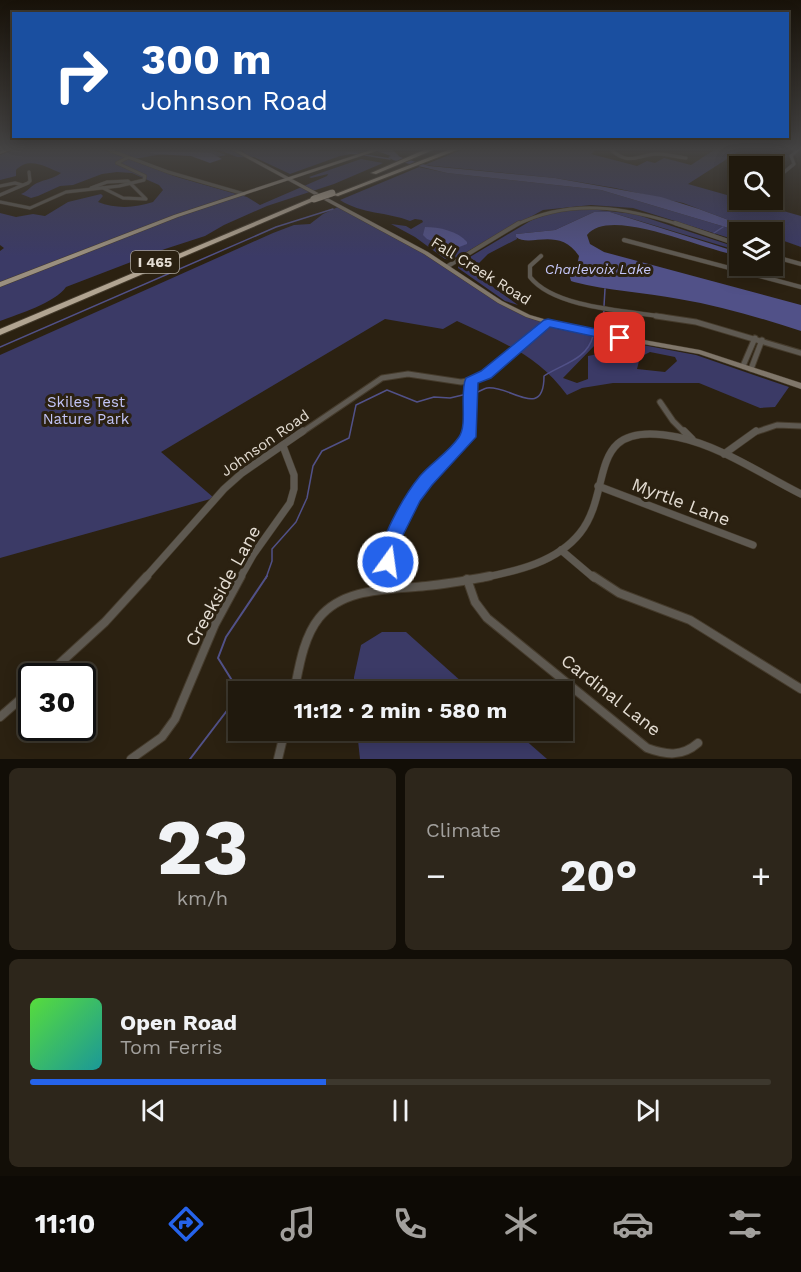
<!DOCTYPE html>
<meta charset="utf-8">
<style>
:root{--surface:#20190d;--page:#2d261b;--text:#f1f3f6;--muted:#a2a09d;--line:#3d382e;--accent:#2563eb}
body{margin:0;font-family:"Work Sans",sans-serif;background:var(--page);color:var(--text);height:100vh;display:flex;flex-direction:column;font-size:22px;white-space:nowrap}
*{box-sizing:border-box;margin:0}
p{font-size:20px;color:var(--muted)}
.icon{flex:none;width:33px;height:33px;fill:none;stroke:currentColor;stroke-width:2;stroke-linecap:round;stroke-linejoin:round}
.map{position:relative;height:759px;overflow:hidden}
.panel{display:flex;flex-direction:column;gap:9px;padding:9px;background:#120e07;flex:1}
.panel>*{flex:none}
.banner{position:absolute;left:12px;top:12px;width:777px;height:126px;border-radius:0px;box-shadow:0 3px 15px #0003,0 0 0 2px var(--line);background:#1a4fa0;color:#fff;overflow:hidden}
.tools{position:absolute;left:729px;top:156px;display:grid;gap:12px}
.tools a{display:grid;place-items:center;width:54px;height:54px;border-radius:0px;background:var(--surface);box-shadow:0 3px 15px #0003,0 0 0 2px var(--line);font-size:30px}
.speed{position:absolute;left:18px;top:663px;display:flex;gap:12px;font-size:30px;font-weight:700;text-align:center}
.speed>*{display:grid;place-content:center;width:78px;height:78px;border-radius:50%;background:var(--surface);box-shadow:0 3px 15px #0003,0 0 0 2px var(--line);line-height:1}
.speed .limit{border:3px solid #111;border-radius:9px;background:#fff;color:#111}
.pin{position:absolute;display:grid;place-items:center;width:51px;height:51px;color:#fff;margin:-26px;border-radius:12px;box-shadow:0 3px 9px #0006}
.me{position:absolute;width:66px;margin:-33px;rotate:14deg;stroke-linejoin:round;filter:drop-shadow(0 0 4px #0008)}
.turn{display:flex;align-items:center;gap:21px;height:126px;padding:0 30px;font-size:27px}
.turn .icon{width:78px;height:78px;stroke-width:2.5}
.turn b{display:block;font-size:42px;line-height:51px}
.big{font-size:45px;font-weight:700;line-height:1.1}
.panel .card{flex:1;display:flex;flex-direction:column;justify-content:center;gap:9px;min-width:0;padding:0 21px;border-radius:9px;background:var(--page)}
.panel .dial{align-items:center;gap:0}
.dial b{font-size:78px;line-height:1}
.song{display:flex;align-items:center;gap:18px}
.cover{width:72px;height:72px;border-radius:9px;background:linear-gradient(135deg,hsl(110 70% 55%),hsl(180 70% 35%))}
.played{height:6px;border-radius:3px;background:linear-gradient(90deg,var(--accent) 40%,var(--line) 40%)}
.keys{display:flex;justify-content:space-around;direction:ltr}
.heat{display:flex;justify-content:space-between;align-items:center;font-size:33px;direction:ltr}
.panel .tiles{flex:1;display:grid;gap:9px;grid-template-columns:1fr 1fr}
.card:last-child{grid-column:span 2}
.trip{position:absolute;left:228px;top:681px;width:345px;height:60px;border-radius:0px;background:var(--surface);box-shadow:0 3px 15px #0003,0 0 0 2px var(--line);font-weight:700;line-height:60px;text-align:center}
.tab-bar{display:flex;height:96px;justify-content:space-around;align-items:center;background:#0d0a05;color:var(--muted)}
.tab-bar .icon{width:42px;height:42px}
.tab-bar .selected{color:var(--accent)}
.tab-bar b{font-size:27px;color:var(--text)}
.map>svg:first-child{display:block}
</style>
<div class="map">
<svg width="801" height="759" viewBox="0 0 801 759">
<rect width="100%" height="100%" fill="#2b2111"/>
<g fill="#3b3a66" fill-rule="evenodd">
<path d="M14,150H104L177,177L247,197L260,205L327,176L328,174L311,178L309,177L361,159L383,163L334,184L267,206L224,225L205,236L165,249L66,287C55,303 18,314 0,321V251L4,248L0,245V213L16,217L33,214L45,216L68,202L101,194L103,196L98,202C116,209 135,208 153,202L163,190L159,185L132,173L117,172L102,174L73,185L60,186L38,196L31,198L21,194C27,192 32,185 37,183C46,179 53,179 61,173C46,167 29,156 16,170V176L0,180V155Z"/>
<polygon points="115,150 212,150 226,155 217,157 168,153 134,159"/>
<polygon points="219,150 238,150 245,153 242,150 368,151 340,156 290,174 254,157 237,157"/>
<polygon points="461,150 596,150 591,154 637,166 647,161 655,163 664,158 691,165 714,150 741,150 688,184 801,216 801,247 773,237 772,232 761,232 683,203 615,188 555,178 424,165"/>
<path d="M419,167L447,173L601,190L742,232H740L739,241L633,208L591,205L543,210L452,260L445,259L415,237L391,224L406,226L411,229L423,222L422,220L415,219L410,221C388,212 361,214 340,200Z"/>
<path d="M340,206L448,266L518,311L552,324L550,326L557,329L696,355L789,387L775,407L760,408L699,383H613L582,388L567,395C537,354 501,342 457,321L443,329L385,319L161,452L214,498L0,558V355L273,233L294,225L310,224L323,214ZM596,344L604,347L603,353L588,356V379L577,383L563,378ZM650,352L675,357L677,361L665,372L637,369L640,357Z"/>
<polygon points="590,209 635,214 739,248 739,251 610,212 594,212 555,230 516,234 517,239 488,254 475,267 493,287 518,305 505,301 458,268 458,264 532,220 558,211"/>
<polygon points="382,632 406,632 472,691 354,691 354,677 361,645"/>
<polygon points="357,731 515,731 547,759 360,759"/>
</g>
<g fill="#515188">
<polygon points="151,150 211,153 222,159 210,163 191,156 154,154 150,153"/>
<polygon points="374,150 393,150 400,157 429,166 555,178 661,197 699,209 761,232 742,232 601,190 447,173 393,160 388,157 391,156"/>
<path d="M594,212H610L734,251L738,255C704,251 610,205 587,235L590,244L604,252L801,305V331C761,318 721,306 679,299C644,292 608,291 574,282L571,281L569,274L577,266L579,256C559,226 530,248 516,237V234L555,230Z"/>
<path d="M425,227C439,227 458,231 467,242V244L454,249L427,239L423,235Z"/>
</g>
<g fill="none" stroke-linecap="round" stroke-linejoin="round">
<g stroke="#515188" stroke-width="1.5">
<polyline points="347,153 361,154"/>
<polyline points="365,155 390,159"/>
<polyline points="714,233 723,227"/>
<polyline points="604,306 605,289"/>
<polyline points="599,331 597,321 603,316 604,311"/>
<polyline points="0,347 276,227 333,209"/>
<path d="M474,394C478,392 483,389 487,388C510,385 544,421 544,376C562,364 587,360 593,336"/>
<polyline points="266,578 272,561 272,549 296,522 307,498 313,466 322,451 349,438 356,405 387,390 417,402 434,397 450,398 467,394"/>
</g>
<polyline stroke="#515188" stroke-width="2" points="190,759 229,708 233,682 218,658 226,637 267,576"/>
<defs>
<g id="street-far4">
<polyline points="109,150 168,172 244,194"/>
<path d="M611,150C630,166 637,155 657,154C666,154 677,157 686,158"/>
<polyline points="772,182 794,164 791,156 797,150"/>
<polyline points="0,186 15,183 22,185"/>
<polyline points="91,188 107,182 128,181 146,199 123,198 103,188"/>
<polyline points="0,195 28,183 30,181 29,172"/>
<polyline points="0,202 30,208 66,192 119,186 144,180 145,176 117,163 127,158"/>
<path d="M516,225C570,198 625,207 680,225"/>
</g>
<g id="street-far3">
<polyline points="675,223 740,245"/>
<polyline points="624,240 801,287"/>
<path d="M541,256L530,266V277C554,308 627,311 666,317"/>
<polyline points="772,256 801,264"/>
<polyline points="448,266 519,223"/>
</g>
<g id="street-far2">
<polyline points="656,316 696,322 801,353"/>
<polyline points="743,366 755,338"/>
<polyline points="751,369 762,340"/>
<polyline points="660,402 673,421 685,433"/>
<polyline points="301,433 382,378 408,374 461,382 473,380 486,375 548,323"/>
<polyline points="468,433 471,381"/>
<polyline points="753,433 777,425 801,426"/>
</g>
<g id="street-far1">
<polyline points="684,431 692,439"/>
<polyline points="724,454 756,431"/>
<polyline points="598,486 753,545"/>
<polyline points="561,550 594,578"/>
<polyline points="145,578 224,489 242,473 303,431"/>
<polyline points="240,578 253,555 290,503 294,489 294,475 283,446"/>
<path d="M390,578C386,536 409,500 437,471C449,458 462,447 469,431"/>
<path d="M482,578C517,571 557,562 580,533C615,489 583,418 677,437C721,446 761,474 801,494"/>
</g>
<g id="street">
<polyline points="390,576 391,589"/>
<polyline points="593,576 619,593 690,620 801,689"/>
<path d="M467,579L475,602L487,618L647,748C666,755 682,757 698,743"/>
<polyline points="46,676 105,622 147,576"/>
<path d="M294,692C299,668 303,638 319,618C344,587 390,590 426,586C448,584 469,580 490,576"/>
<polyline points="0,717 32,689"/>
<polyline points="131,759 162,737 175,719 215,624 241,576"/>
<polyline points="278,759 285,730"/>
</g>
<g id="secondary">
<polygon points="3,150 10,150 0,154 0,152"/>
<polygon points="232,150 238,150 428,252 502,301 530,315 571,327 700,350 801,383 801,389 699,354 570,331 526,317 498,303 424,254"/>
</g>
<polygon id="primary" points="371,150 379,150 178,217 0,287 0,282 174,215"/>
<g id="highway">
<polygon points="424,150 433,150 376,174 371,173"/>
<polygon points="448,150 457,150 338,196 333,195"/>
<polygon points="314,197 316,198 316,200 0,335 0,329"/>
</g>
</defs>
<use href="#street-far4" stroke="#453b2c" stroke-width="4"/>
<use href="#street-far3" stroke="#453b2c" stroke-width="5"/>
<use href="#street-far2" stroke="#453b2c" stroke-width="7"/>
<use href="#street-far1" stroke="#453b2c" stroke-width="8"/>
<use href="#street" stroke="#453b2c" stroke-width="10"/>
<use href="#secondary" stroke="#453b2c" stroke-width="1"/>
<use href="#primary" stroke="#453b2c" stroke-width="1"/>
<use href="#highway" stroke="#453b2c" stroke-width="2"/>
<use href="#street-far4" stroke="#5e5951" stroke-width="3"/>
<use href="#street-far3" stroke="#5e5951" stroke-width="4"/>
<use href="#street-far2" stroke="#5e5951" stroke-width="5"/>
<use href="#street-far1" stroke="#5e5951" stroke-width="7"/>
<use href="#street" stroke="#5e5951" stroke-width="8"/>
<use href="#secondary" fill="#80776b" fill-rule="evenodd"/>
<use href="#primary" fill="#9a8f7f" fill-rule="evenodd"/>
<use href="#highway" fill="#b1a491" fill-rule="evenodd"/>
<defs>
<polyline id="highway-bridge" points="314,199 332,193"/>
</defs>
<use href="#highway-bridge" stroke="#453b2c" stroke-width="8" stroke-linecap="butt"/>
<use href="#highway-bridge" stroke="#b1a491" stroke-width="7"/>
</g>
<linearGradient id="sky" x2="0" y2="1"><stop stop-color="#181209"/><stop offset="0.58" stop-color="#444343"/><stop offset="1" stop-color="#444343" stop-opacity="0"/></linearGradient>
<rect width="801" height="257" fill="url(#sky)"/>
<path fill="#2563eb" stroke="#184099" stroke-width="1.5" d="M548,319L620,334L627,338L620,342L550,327L491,378L478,383L476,437L432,485L420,501L401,539L395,568L388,570L382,568C372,548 406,493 420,476C431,463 449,452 459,437C468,424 459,393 466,378L481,371L544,320Z"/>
<g text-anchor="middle" stroke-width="6" stroke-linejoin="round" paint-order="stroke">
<rect fill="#2b2111" stroke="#aca599" stroke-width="1.5" x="131" y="251" width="48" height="22" rx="4.5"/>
<g font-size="14" font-weight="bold" fill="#e4ddd3">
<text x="155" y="267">I 465</text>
</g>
<g font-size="14" font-style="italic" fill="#c6c8fb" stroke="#2b2111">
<text x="598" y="274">Charlevoix Lake</text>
</g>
<g font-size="15" fill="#e4ddd3" stroke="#2b2111">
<text transform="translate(481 271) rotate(32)" y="5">Fall Creek Road</text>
<text transform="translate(265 443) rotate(-35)" y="5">Johnson Road</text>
</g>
<g font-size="15" fill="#c2c4f7" stroke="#2b2111">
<text x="86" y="407">Skiles Test<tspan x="86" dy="17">Nature Park</tspan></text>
</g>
<g font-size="18" fill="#e4ddd3" stroke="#2b2111">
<text transform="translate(681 502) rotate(21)" y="6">Myrtle Lane</text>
<text transform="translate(223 586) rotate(-61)" y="6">Creekside Lane</text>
<text transform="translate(611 695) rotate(38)" y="6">Cardinal Lane</text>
</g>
</g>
</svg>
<div class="tools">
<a><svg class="icon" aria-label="search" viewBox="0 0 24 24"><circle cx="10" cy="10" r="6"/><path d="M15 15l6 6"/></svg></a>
<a><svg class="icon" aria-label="layers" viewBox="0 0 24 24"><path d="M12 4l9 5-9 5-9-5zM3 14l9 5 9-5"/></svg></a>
</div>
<div class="speed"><div class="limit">30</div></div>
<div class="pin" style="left:620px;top:338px;background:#d93025"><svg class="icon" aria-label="arrive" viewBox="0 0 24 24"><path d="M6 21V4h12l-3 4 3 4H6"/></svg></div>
<svg class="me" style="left:388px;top:562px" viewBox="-20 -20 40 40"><circle r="17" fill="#2563eb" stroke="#fff" stroke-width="3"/><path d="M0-11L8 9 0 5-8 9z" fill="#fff"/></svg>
<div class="trip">11:12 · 2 min · 580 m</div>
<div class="banner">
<div class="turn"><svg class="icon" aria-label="right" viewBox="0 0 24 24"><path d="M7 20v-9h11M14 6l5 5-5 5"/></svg><div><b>300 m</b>Johnson Road</div></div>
</div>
</div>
<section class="panel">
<div class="tiles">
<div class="card dial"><b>23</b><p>km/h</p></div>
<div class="card"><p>Climate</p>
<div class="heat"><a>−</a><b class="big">20°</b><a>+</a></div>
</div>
<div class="card">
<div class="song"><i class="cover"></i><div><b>Open Road</b><p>Tom Ferris</p></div></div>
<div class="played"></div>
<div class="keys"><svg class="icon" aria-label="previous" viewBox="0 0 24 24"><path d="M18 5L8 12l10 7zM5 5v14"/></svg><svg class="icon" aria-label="pause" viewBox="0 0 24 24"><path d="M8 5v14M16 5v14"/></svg><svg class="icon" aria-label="next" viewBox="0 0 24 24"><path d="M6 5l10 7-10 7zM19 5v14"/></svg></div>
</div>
</div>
</section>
<nav class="tab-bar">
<b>11:10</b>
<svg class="icon selected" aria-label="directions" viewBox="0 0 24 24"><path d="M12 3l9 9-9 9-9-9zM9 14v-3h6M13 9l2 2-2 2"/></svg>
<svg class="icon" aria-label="music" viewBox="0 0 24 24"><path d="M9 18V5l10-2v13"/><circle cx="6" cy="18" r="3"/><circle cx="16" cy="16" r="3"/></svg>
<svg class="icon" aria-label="phone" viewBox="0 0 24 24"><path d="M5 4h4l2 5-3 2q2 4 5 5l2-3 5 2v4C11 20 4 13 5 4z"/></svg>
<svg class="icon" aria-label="climate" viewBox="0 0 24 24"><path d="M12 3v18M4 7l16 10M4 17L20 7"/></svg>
<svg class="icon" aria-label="car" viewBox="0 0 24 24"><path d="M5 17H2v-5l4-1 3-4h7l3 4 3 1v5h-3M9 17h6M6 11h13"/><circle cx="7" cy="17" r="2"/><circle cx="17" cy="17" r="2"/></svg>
<svg class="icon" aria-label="filters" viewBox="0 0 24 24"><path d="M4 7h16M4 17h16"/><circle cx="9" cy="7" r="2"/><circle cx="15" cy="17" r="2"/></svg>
</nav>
